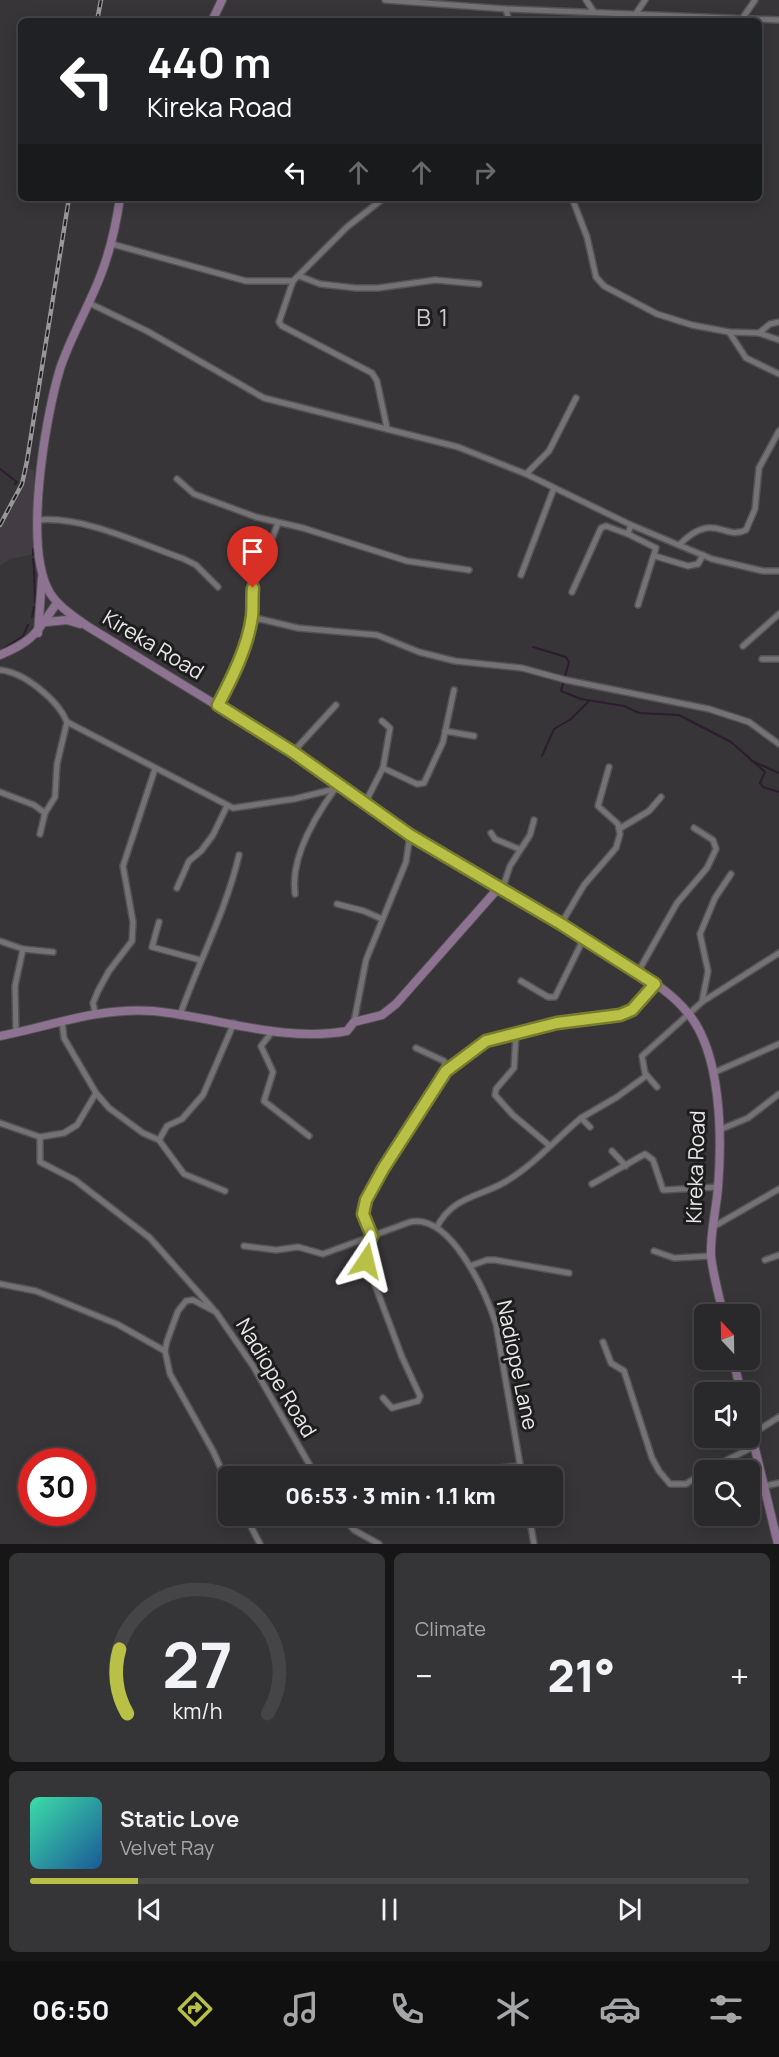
<!DOCTYPE html>
<meta charset="utf-8">
<style>
:root{--surface:#29282a;--page:#353436;--text:#f1f3f6;--muted:#a5a6a8;--line:#454447;--accent:#b9c046}
body{margin:0;font-family:Manrope,sans-serif;background:var(--page);color:var(--text);height:100vh;display:flex;flex-direction:column;font-size:22px;white-space:nowrap}
*{box-sizing:border-box;margin:0}
p{font-size:20px;color:var(--muted)}
.icon{flex:none;width:33px;height:33px;fill:none;stroke:currentColor;stroke-width:2;stroke-linecap:round;stroke-linejoin:round}
.map{position:relative;height:1544px;overflow:hidden}
.drawer{display:flex;flex-direction:column;gap:9px;padding:9px;background:#171617;flex:1}
.drawer>*{flex:none}
.hud{position:absolute;left:18px;top:18px;width:744px;height:183px;border-radius:9px;box-shadow:0 3px 15px #0003,0 0 0 2px var(--line);background:#202124;color:#fff;overflow:hidden}
.needle{width:39px;rotate:338deg}
.controls{position:absolute;left:694px;top:1304px;display:grid;gap:12px}
.controls a{display:grid;place-items:center;width:66px;height:66px;border-radius:9px;background:var(--surface);box-shadow:0 3px 15px #0003,0 0 0 2px var(--line);font-size:30px}
.speed{position:absolute;left:18px;top:1448px;display:flex;gap:12px;font-size:30px;font-weight:700;text-align:center}
.speed>*{display:grid;place-content:center;width:78px;height:78px;border-radius:50%;background:var(--surface);box-shadow:0 3px 15px #0003,0 0 0 2px var(--line);line-height:1}
.speed .limit{border:9px solid #d22;background:#fff;color:#111}
.pin{position:absolute;display:grid;place-items:center;width:51px;height:51px;color:#fff;margin:-62px -26px;border-radius:50% 50% 50% 0;rotate:-45deg;box-shadow:0 0 6px #0007}
.pin .icon{rotate:45deg}
.me{position:absolute;width:66px;margin:-33px;rotate:10deg;stroke-linejoin:round;filter:drop-shadow(0 0 4px #0008)}
.turn{display:flex;align-items:center;gap:21px;height:126px;padding:0 30px;font-size:27px}
.turn .icon{width:78px;height:78px;stroke-width:2.5}
.turn b{display:block;font-size:42px;line-height:51px}
.lanes{display:flex;align-items:center;height:57px;padding:0 30px;background:#0003;justify-content:center;gap:30px;direction:ltr}
.lanes .off{opacity:.35}
.big{font-size:45px;font-weight:800;line-height:1.1}
.drawer .card{flex:1;display:flex;flex-direction:column;justify-content:center;gap:9px;min-width:0;padding:0 21px;border-radius:9px;background:var(--page)}
.drawer .dial{align-items:center;gap:0}
.dial svg{height:156px;overflow:visible;fill:none;stroke:var(--line);stroke-width:7;stroke-linecap:round;text-anchor:middle}
.dial text{fill:var(--text);stroke:none}
.song{display:flex;align-items:center;gap:18px}
.cover{width:72px;height:72px;border-radius:9px;background:linear-gradient(135deg,hsl(160 70% 55%),hsl(210 70% 35%))}
.played{height:6px;border-radius:3px;background:linear-gradient(90deg,var(--accent) 15%,var(--line) 15%)}
.keys{display:flex;justify-content:space-around;direction:ltr}
.heat{display:flex;justify-content:space-between;align-items:center;font-size:33px;direction:ltr}
.drawer .tiles{flex:1;display:grid;gap:9px;grid-template-columns:1fr 1fr}
.card:last-child{grid-column:span 2}
.trip{position:absolute;left:218px;top:1466px;width:345px;height:60px;border-radius:9px;background:var(--surface);box-shadow:0 3px 15px #0003,0 0 0 2px var(--line);font-weight:800;line-height:60px;text-align:center}
.dock{display:flex;height:96px;justify-content:space-around;align-items:center;background:#101011;color:var(--muted)}
.dock .icon{width:42px;height:42px}
.dock .active{color:var(--accent)}
.dock b{font-size:27px;color:var(--text)}
.map>svg:first-child{display:block}
</style>
<div class="map">
<svg width="779" height="1544" viewBox="0 0 779 1544">
<rect width="100%" height="100%" fill="#373538"/>
<polygon fill="#433c44" points="28,468 34,470 35,554 10,559 0,566 0,527 15,504"/>
<g fill="none" stroke-linecap="round" stroke-linejoin="round">
<g stroke="#2d1b2f" stroke-width="2">
<polyline points="0,469 17,482 15,484"/>
<polyline points="33,549 33,555"/>
<polyline points="33,559 34,568"/>
<polyline points="34,570 35,602"/>
<polyline points="32,617 34,607"/>
<polyline points="533,647 566,657 569,662 561,691 581,699 624,706 639,713 679,715 731,742 765,772 760,783 763,787 779,792"/>
<polyline points="0,651 23,636 28,625"/>
<polyline points="542,756 554,729 571,719 589,701"/>
<polyline points="752,761 779,773"/>
</g>
<defs>
<g id="street">
<polyline points="385,0 506,9 779,20"/>
<polyline points="586,0 594,12"/>
<polyline points="506,9 509,21"/>
<polyline points="635,15 645,0"/>
<polyline points="742,19 755,0"/>
<polyline points="384,198 347,227 293,281 279,322 282,326 372,373 377,381 387,428"/>
<polyline points="572,198 587,237 596,277 604,286 657,314 692,325 729,332 759,333 779,340"/>
<polyline points="112,244 246,281 293,281"/>
<polyline points="299,276 320,284 356,288 378,288 435,280 479,284"/>
<polyline points="89,303 147,331 264,398 458,447 526,474 631,525 712,559 763,571 779,571"/>
<polyline points="729,332 746,358 779,374"/>
<polyline points="759,333 770,324 779,322"/>
<polyline points="526,474 549,451 576,398"/>
<polyline points="177,479 194,494 256,517 303,528 407,561 469,570"/>
<path d="M39,520C84,516 141,544 184,559L196,565L218,587"/>
<polyline points="628,534 656,548 638,605"/>
<path d="M679,545C714,510 723,541 746,530L755,509L759,468L779,431"/>
<polyline points="655,556 688,566 698,564 703,555"/>
<polyline points="521,575 554,488"/>
<polyline points="572,592 601,528 606,526 628,534 631,525"/>
<polyline points="251,622 260,619 298,628 377,635 419,652 455,661 522,668 566,680 709,709 749,722 779,744"/>
<polyline points="743,646 779,614"/>
<polyline points="762,659 779,659"/>
<path d="M0,670C24,672 58,700 67,722L57,764L55,797L45,813L40,834"/>
<polyline points="218,705 233,675 248,633 252,614 253,588 278,523"/>
<polyline points="382,721 390,728 383,768"/>
<polyline points="67,722 233,808 294,799 335,789"/>
<polyline points="445,731 474,736"/>
<polyline points="293,752 336,705"/>
<polyline points="0,792 34,805 45,813"/>
<polyline points="365,803 383,768 417,784 424,783 443,742 454,690"/>
<polyline points="619,829 649,811 661,797"/>
<polyline points="491,833 495,839 519,849"/>
<polyline points="177,888 189,861 201,851 213,835 227,806"/>
<polyline points="502,890 510,866 530,835 534,820"/>
<path d="M295,894C290,858 314,818 335,789"/>
<polyline points="337,904 364,911 382,919"/>
<polyline points="159,922 152,947 200,960"/>
<polyline points="561,924 584,885 616,848 620,834 618,824 598,806 609,767"/>
<polyline points="0,941 23,949 53,952"/>
<polyline points="638,972 677,903 707,868 716,849 713,840 694,828"/>
<polyline points="521,981 548,997 555,997 584,938"/>
<polyline points="702,1002 779,953"/>
<polyline points="95,1012 93,1003 98,991 109,971 132,941 133,922 123,866 155,769"/>
<path d="M180,1015C199,961 226,911 239,855"/>
<polyline points="62,1021 64,1038 96,1093 109,1108 143,1133 159,1140 184,1174 225,1191"/>
<polyline points="354,1022 366,960 406,862 410,835"/>
<polyline points="272,1032 261,1046 273,1072 264,1101 309,1136"/>
<polyline points="16,1033 15,986 23,949"/>
<polyline points="516,1033 514,1068 496,1089 495,1095 513,1115 550,1146"/>
<polyline points="446,1071 486,1041 557,1023 620,1015 632,1010 655,984"/>
<polyline points="713,1073 779,1044"/>
<polyline points="657,1087 645,1073 642,1056 702,1002 708,971 700,934 715,898 731,874"/>
<polyline points="581,1118 617,1097 646,1076"/>
<polyline points="0,1123 40,1137 64,1133 77,1125 96,1093"/>
<polyline points="719,1130 748,1118 779,1094"/>
<polyline points="40,1137 40,1162 75,1180 150,1238 213,1309"/>
<polyline points="159,1140 167,1126 182,1119 203,1095 234,1023"/>
<polyline points="612,1151 626,1166"/>
<polyline points="592,1184 645,1154 653,1160 663,1190 718,1187"/>
<path d="M437,1227C452,1197 479,1197 505,1182C534,1165 556,1139 581,1118L590,1127"/>
<polyline points="713,1227 779,1189"/>
<path d="M244,1246L276,1250L298,1247L323,1254L410,1222C451,1213 486,1293 496,1324L522,1476"/>
<polyline points="654,1251 674,1258 711,1256"/>
<polyline points="765,1260 779,1255"/>
<polyline points="470,1266 487,1260 495,1260 569,1273"/>
<polyline points="0,1284 36,1291 117,1324 165,1351"/>
<polyline points="603,1342 611,1363 624,1371 652,1458 659,1471 670,1484 686,1484 705,1472"/>
<path d="M383,1398L392,1408L418,1401L420,1396L402,1357L366,1261V1247L372,1236C369,1228 363,1219 364,1210C366,1182 429,1100 446,1071L444,1061L416,1048"/>
<polyline points="752,1434 779,1417"/>
<polyline points="707,1470 755,1446"/>
<polyline points="466,1476 467,1471 520,1466"/>
<polyline points="228,1484 213,1451 170,1374 165,1351 167,1341 178,1311 186,1301 193,1300 216,1312 253,1366 316,1476"/>
<polyline points="765,1486 779,1483"/>
<polyline points="245,1515 260,1544"/>
<polyline points="341,1515 354,1530 379,1544"/>
<polyline points="529,1515 534,1544"/>
<polyline points="461,1524 463,1515"/>
</g>
<g id="secondary">
<polyline points="212,21 222,0"/>
<path d="M120,198C116,225 110,252 100,277C88,308 70,338 60,369C45,418 23,549 50,593C59,607 73,616 87,626L293,752L410,835L638,972C656,984 673,995 687,1012C722,1052 722,1138 718,1188C716,1211 710,1233 711,1256C713,1275 719,1295 723,1314"/>
<polyline points="47,622 67,620 80,624"/>
<polyline points="38,633 42,578"/>
<path d="M0,655C36,640 36,632 57,603"/>
<path d="M0,1036C51,1026 99,1007 153,1011C217,1017 282,1043 347,1031L354,1022L382,1015L396,1004L494,893L495,885"/>
<polyline points="733,1359 741,1392"/>
<polyline points="750,1428 778,1544"/>
</g>
</defs>
<use href="#street" stroke="#545254" stroke-width="8"/>
<use href="#secondary" stroke="#545254" stroke-width="10"/>
<use href="#street" stroke="#757275" stroke-width="5"/>
<use href="#secondary" stroke="#8d7391" stroke-width="8"/>
<defs>
<g id="rail">
<polyline points="97,21 101,0"/>
<polyline points="0,525 22,484 27,461 69,198"/>
</g>
</defs>
<use href="#rail" stroke="#999799" stroke-width="4.5"/>
<use href="#rail" stroke="#1e1d1e" stroke-width="2" stroke-dasharray="7" stroke-linecap="butt"/>
</g>
<g fill="none" stroke-linecap="round" stroke-linejoin="round">
<defs>
<path id="route" d="M253,588C252,597 253,607 252,616C248,647 232,678 218,705L293,752L410,835L561,924L655,984L632,1010L620,1015L557,1023L486,1041L446,1071L383,1169L366,1200L363,1214L372,1236L366,1247V1261"/>
</defs>
<use href="#route" stroke="#787d2e" stroke-width="15"/>
<use href="#route" stroke="#b9c046" stroke-width="10"/>
</g>
<g text-anchor="middle" stroke-width="6" stroke-linejoin="round" paint-order="stroke">
<g font-size="21" fill="#eae8ea" stroke="#1e1d1e">
<text transform="translate(153 645) rotate(31)" y="7">Kireka Road</text>
<text transform="translate(696 1167) rotate(-88)" y="7">Kireka Road</text>
<text transform="translate(517 1365) rotate(78)" y="7">Nadiope Lane</text>
<text transform="translate(276 1378) rotate(59)" y="7">Nadiope Road</text>
</g>
<g font-size="24" letter-spacing="1.5" fill="#cbc8cb" stroke="#1e1d1e">
<text x="433" y="326">B 1</text>
</g>
</g>
</svg>
<div class="controls">
<a><svg class="needle" viewBox="-14 -14 28 28"><path d="M0-13l5 13h-10z" fill="#e53935"/><path d="M0 13l5-13h-10z" fill="#a5a6a8"/></svg></a>
<a><svg class="icon" aria-label="sound" viewBox="0 0 24 24"><path d="M4 9h4l5-4v14l-5-4H4zM17 9q2 3 0 6"/></svg></a>
<a><svg class="icon" aria-label="search" viewBox="0 0 24 24"><circle cx="10" cy="10" r="6"/><path d="M15 15l6 6"/></svg></a>
</div>
<div class="speed"><div class="limit">30</div></div>
<div class="pin" style="left:253px;top:588px;background:#d93025"><svg class="icon" aria-label="arrive" viewBox="0 0 24 24"><path d="M6 21V4h12l-3 4 3 4H6"/></svg></div>
<svg class="me" style="left:366px;top:1261px" viewBox="-20 -20 40 40"><path d="M0-17L14 15 0 8-14 15z" fill="#b9c046" stroke="#fff" stroke-width="4"/></svg>
<div class="trip">06:53 · 3 min · 1.1 km</div>
<div class="hud">
<div class="turn"><svg class="icon" aria-label="left" viewBox="0 0 24 24"><path d="M17 20v-9H6M10 6l-5 5 5 5"/></svg><div><b>440 m</b>Kireka Road</div></div>
<div class="lanes"><svg class="icon" aria-label="left" viewBox="0 0 24 24"><path d="M17 20v-9H6M10 6l-5 5 5 5"/></svg><svg class="icon off" aria-label="ahead" viewBox="0 0 24 24"><path d="M12 20V5M6 11l6-6 6 6"/></svg><svg class="icon off" aria-label="ahead" viewBox="0 0 24 24"><path d="M12 20V5M6 11l6-6 6 6"/></svg><svg class="icon off" aria-label="right" viewBox="0 0 24 24"><path d="M7 20v-9h11M14 6l5 5-5 5"/></svg></div>
</div>
</div>
<section class="drawer">
<div class="tiles">
<div class="card dial"><svg viewBox="0 0 100 80">
<path d="M14 69A42 42 0 1 1 86 69"/>
<path d="M14 69A42 42 0 0 1 10 36" stroke="#b9c046"/>
<text x="50" y="56" font-size="32" font-weight="700">27</text>
<text x="50" y="72" font-size="11">km/h</text>
</svg></div>
<div class="card"><p>Climate</p>
<div class="heat"><a>−</a><b class="big">21°</b><a>+</a></div>
</div>
<div class="card">
<div class="song"><i class="cover"></i><div><b>Static Love</b><p>Velvet Ray</p></div></div>
<div class="played"></div>
<div class="keys"><svg class="icon" aria-label="previous" viewBox="0 0 24 24"><path d="M18 5L8 12l10 7zM5 5v14"/></svg><svg class="icon" aria-label="pause" viewBox="0 0 24 24"><path d="M8 5v14M16 5v14"/></svg><svg class="icon" aria-label="next" viewBox="0 0 24 24"><path d="M6 5l10 7-10 7zM19 5v14"/></svg></div>
</div>
</div>
</section>
<nav class="dock">
<b>06:50</b>
<svg class="icon active" aria-label="directions" viewBox="0 0 24 24"><path d="M12 3l9 9-9 9-9-9zM9 14v-3h6M13 9l2 2-2 2"/></svg>
<svg class="icon" aria-label="music" viewBox="0 0 24 24"><path d="M9 18V5l10-2v13"/><circle cx="6" cy="18" r="3"/><circle cx="16" cy="16" r="3"/></svg>
<svg class="icon" aria-label="phone" viewBox="0 0 24 24"><path d="M5 4h4l2 5-3 2q2 4 5 5l2-3 5 2v4C11 20 4 13 5 4z"/></svg>
<svg class="icon" aria-label="climate" viewBox="0 0 24 24"><path d="M12 3v18M4 7l16 10M4 17L20 7"/></svg>
<svg class="icon" aria-label="car" viewBox="0 0 24 24"><path d="M5 17H2v-5l4-1 3-4h7l3 4 3 1v5h-3M9 17h6M6 11h13"/><circle cx="7" cy="17" r="2"/><circle cx="17" cy="17" r="2"/></svg>
<svg class="icon" aria-label="filters" viewBox="0 0 24 24"><path d="M4 7h16M4 17h16"/><circle cx="9" cy="7" r="2"/><circle cx="15" cy="17" r="2"/></svg>
</nav>
